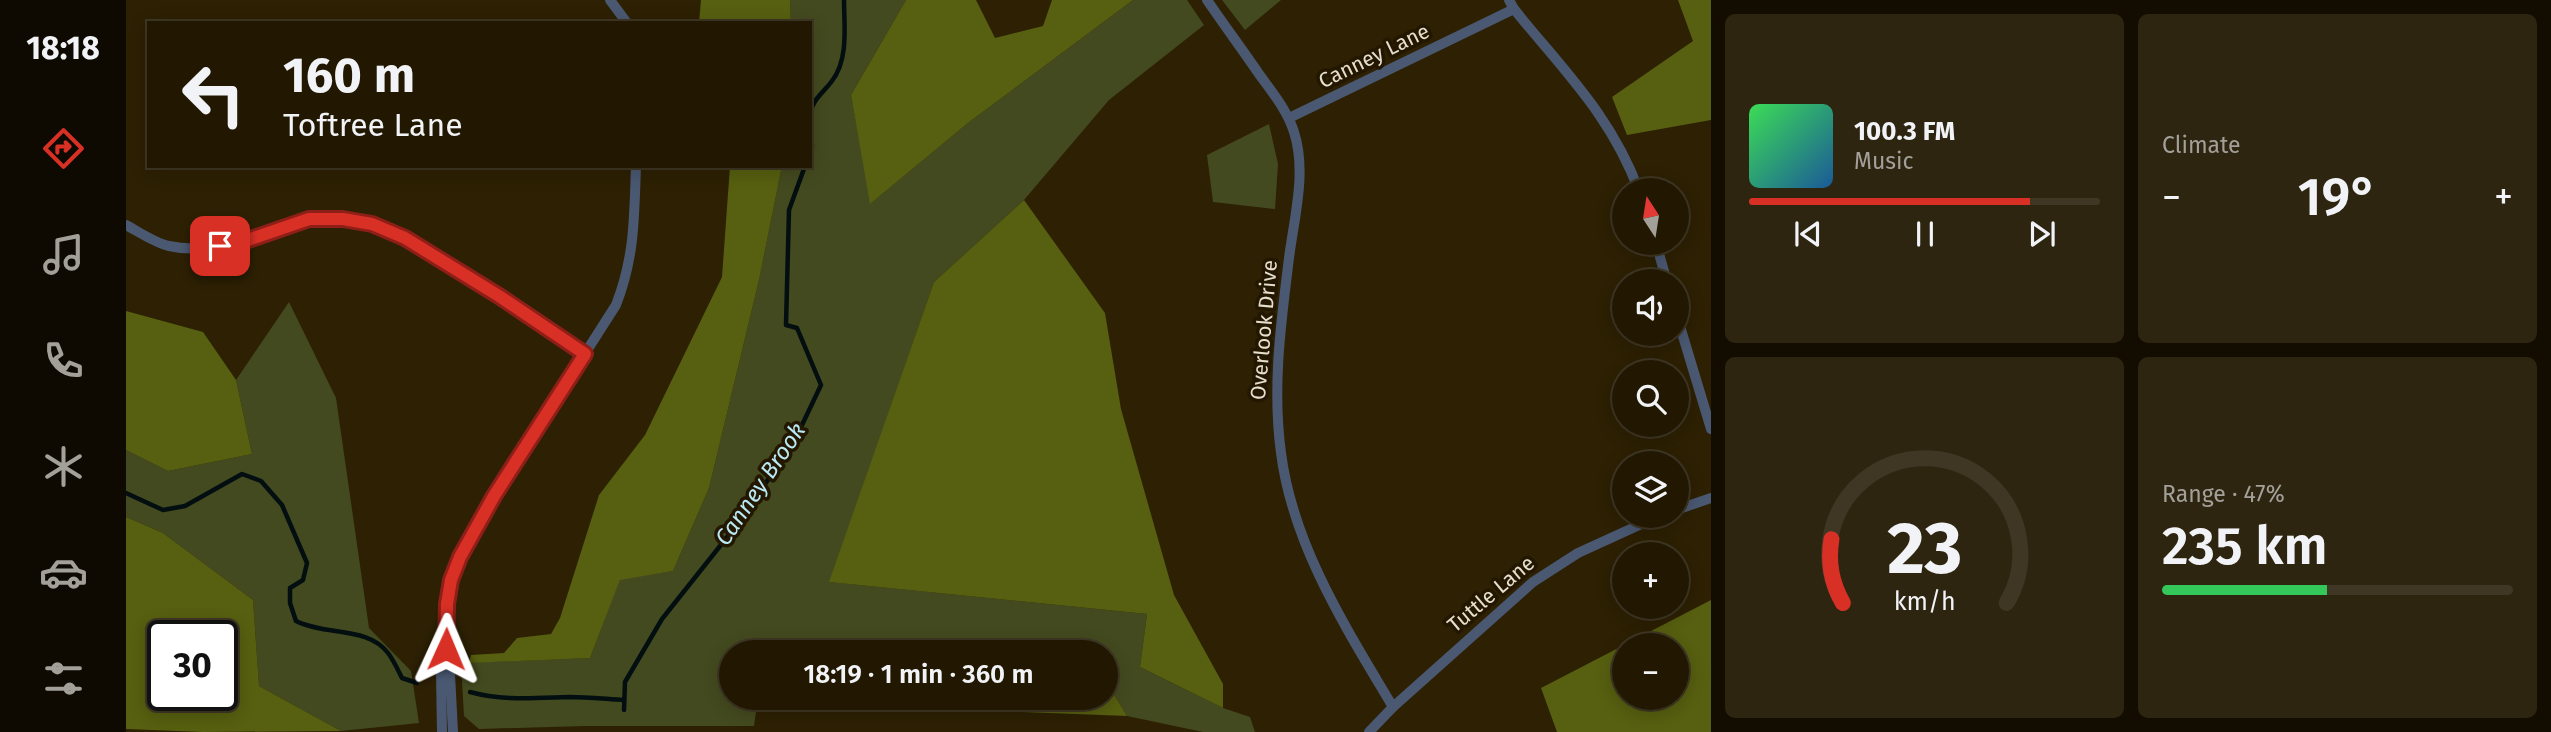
<!DOCTYPE html>
<meta charset="utf-8">
<style>
:root{--surface:#221802;--page:#2e2511;--text:#f1f3f6;--muted:#a2a099;--line:#3f3724;--accent:#d93025}
body{margin:0;font-family:"Fira Sans",sans-serif;background:var(--page);color:var(--text);height:100vh;display:flex;flex-direction:column;font-size:26px;white-space:nowrap}
*{box-sizing:border-box;margin:0}
p{font-size:23px;color:var(--muted)}
.icon{flex:none;width:38px;height:38px;fill:none;stroke:currentColor;stroke-width:2;stroke-linecap:round;stroke-linejoin:round}
.map{position:relative;flex:1;overflow:hidden}
.drawer{display:flex;flex-direction:column;gap:14px;padding:14px;background:#130d01;width:840px}
.drawer>*{flex:none}
.guide{position:absolute;left:21px;top:21px;width:665px;height:147px;border-radius:0px;box-shadow:0 4px 18px #0003,0 0 0 2px var(--line);background:#221802;color:var(--text);overflow:hidden}
.needle{width:46px;rotate:348deg}
.tools{position:absolute;left:1486px;top:178px;display:grid;gap:14px}
.tools a{display:grid;place-items:center;width:77px;height:77px;border-radius:50%;background:var(--surface);box-shadow:0 4px 18px #0003,0 0 0 2px var(--line);font-size:35px}
.speed{position:absolute;left:21px;top:620px;display:flex;gap:14px;font-size:35px;font-weight:700;text-align:center}
.speed>*{display:grid;place-content:center;width:91px;height:91px;border-radius:50%;background:var(--surface);box-shadow:0 4px 18px #0003,0 0 0 2px var(--line);line-height:1}
.speed .limit{border:4px solid #111;border-radius:10px;background:#fff;color:#111}
.pin{position:absolute;display:grid;place-items:center;width:60px;height:60px;color:#fff;margin:-30px;border-radius:14px;box-shadow:0 4px 10px #0006}
.me{position:absolute;width:77px;margin:-38px;rotate:1deg;stroke-linejoin:round;filter:drop-shadow(0 0 5px #0008)}
.turn{display:flex;align-items:center;gap:24px;height:147px;padding:0 21px;font-size:32px}
.turn .icon{width:91px;height:91px;stroke-width:2.5}
.turn b{display:block;font-size:49px;line-height:60px}
.big{font-size:52px;font-weight:600;line-height:1.1}
.drawer .tile{flex:1;display:flex;flex-direction:column;justify-content:center;gap:10px;min-width:0;padding:0 24px;border-radius:10px;background:var(--page)}
.drawer .dial{align-items:center;gap:0}
.dial svg{height:182px;overflow:visible;fill:none;stroke:var(--line);stroke-width:7;stroke-linecap:round;text-anchor:middle}
.dial text{fill:var(--text);stroke:none}
.song{display:flex;align-items:center;gap:21px}
.cover{width:84px;height:84px;border-radius:10px;background:linear-gradient(135deg,hsl(130 70% 55%),hsl(210 70% 35%))}
.played{height:7px;border-radius:4px;background:linear-gradient(90deg,var(--accent) 80%,var(--line) 80%)}
.keys{display:flex;justify-content:space-around;direction:ltr}
.heat{display:flex;justify-content:space-between;align-items:center;font-size:38px;direction:ltr}
.charge{height:10px;border-radius:5px;background:linear-gradient(90deg,#34c759 47%,var(--line) 0)}
.drawer .tiles{flex:1;display:grid;gap:14px;grid-template-columns:repeat(2,1fr)}
.trip{position:absolute;left:593px;top:640px;width:399px;height:70px;border-radius:35px;background:var(--surface);box-shadow:0 4px 18px #0003,0 0 0 2px var(--line);font-weight:600;line-height:70px;text-align:center}
main{display:flex;flex:1;min-height:0}
.dock{display:flex;flex-direction:column;width:126px;justify-content:space-around;align-items:center;background:#0e0a01;color:var(--muted)}
.dock .icon{width:49px;height:49px}
.dock .current{color:var(--accent)}
.dock b{font-size:32px;color:var(--text)}
.map>svg:first-child{display:block}
</style>
<main>
<nav class="dock">
<b>18:18</b>
<svg class="icon current" aria-label="directions" viewBox="0 0 24 24"><path d="M12 3l9 9-9 9-9-9zM9 14v-3h6M13 9l2 2-2 2"/></svg>
<svg class="icon" aria-label="music" viewBox="0 0 24 24"><path d="M9 18V5l10-2v13"/><circle cx="6" cy="18" r="3"/><circle cx="16" cy="16" r="3"/></svg>
<svg class="icon" aria-label="phone" viewBox="0 0 24 24"><path d="M5 4h4l2 5-3 2q2 4 5 5l2-3 5 2v4C11 20 4 13 5 4z"/></svg>
<svg class="icon" aria-label="climate" viewBox="0 0 24 24"><path d="M12 3v18M4 7l16 10M4 17L20 7"/></svg>
<svg class="icon" aria-label="car" viewBox="0 0 24 24"><path d="M5 17H2v-5l4-1 3-4h7l3 4 3 1v5h-3M9 17h6M6 11h13"/><circle cx="7" cy="17" r="2"/><circle cx="17" cy="17" r="2"/></svg>
<svg class="icon" aria-label="filters" viewBox="0 0 24 24"><path d="M4 7h16M4 17h16"/><circle cx="9" cy="7" r="2"/><circle cx="15" cy="17" r="2"/></svg>
</nav>
<div class="map">
<svg width="1585" height="732" viewBox="0 0 1585 732">
<rect width="100%" height="100%" fill="#2d2003"/>
<g fill="#444a1f">
<polygon points="664,0 780,0 725,95 745,203 842,123 1007,0 1061,0 1078,25 983,100 898,200 808,282 704,582 1021,614 1014,667 1097,708 1124,717 1129,732 1077,732 1001,716 980,681 980,653 910,653 651,641 647,653 606,653 606,698 632,698 628,726 459,726 353,729 338,716 335,663 464,658 494,579 547,571 583,488 633,280 656,166 684,166 684,23 665,23"/>
<polygon points="1096,0 1155,0 1119,30"/>
<polygon points="1143,124 1152,164 1149,209 1087,202 1081,155"/>
<polygon points="163,302 210,398 243,628 285,671 293,723 215,731 133,686 127,600 37,533 0,517 0,450 42,471 126,454 110,380"/>
</g>
<g fill="#575f10" fill-rule="evenodd">
<polygon points="575,0 664,0 665,23 573,23"/>
<polygon points="780,0 850,0 869,38 917,26 926,0 1007,0 842,123 744,204 725,95"/>
<polygon points="1552,0 1585,0 1585,120 1501,135 1486,97 1567,41"/>
<polygon points="604,166 656,166 633,280 583,488 547,571 494,580 464,658 343,663 345,655 378,653 391,638 425,634 434,618 473,495 519,435 596,277"/>
<polygon points="898,200 979,313 995,409 1048,595 1097,684 1097,708 1014,667 1021,614 703,582 808,282"/>
<polygon points="0,311 77,332 110,380 126,454 42,471 0,450"/>
<path d="M0,517L37,533L127,600L133,686L215,731L77,732L0,729ZM96,635V695H37V635Z"/>
<path d="M1585,600V732H1431L1415,688ZM1498,646H1550V698H1498Z"/>
<polygon points="651,641 910,653 647,653"/>
<polygon points="980,681 1001,716 631,702 632,698 980,698"/>
</g>
<g fill="none" stroke-linecap="round" stroke-linejoin="round">
<g stroke="#030e11" stroke-width="4.5">
<path d="M684,112C689,97 697,93 706,81C723,59 718,25 718,0"/>
<polyline points="684,133 686,146 684,152"/>
<path d="M0,493L37,510L59,506L116,474L135,481L156,505L181,563L177,580L164,588V603L170,621C200,636 242,626 262,653C268,661 272,670 276,678L291,683"/>
<path d="M344,692C377,701 408,698 443,697C461,697 480,699 498,700"/>
<polyline points="498,710 499,682 536,619 606,531 667,444 695,385 671,328 660,325 663,210 679,166"/>
</g>
<g stroke="#4a5871" stroke-width="10">
<polyline points="484,0 501,23"/>
<path d="M1081,0C1098,25 1116,49 1133,74C1146,92 1161,110 1168,132C1181,172 1168,218 1163,258C1155,323 1146,387 1155,453C1167,546 1220,628 1267,707"/>
<path d="M1383,0L1388,9C1437,70 1485,115 1513,191"/>
<polyline points="1163,118 1388,9"/>
<path d="M0,225C13,232 29,243 43,246C105,260 159,212 220,219C262,225 295,248 330,270C374,297 416,326 459,354"/>
<polyline points="1530,243 1541,282"/>
<polyline points="1550,313 1585,429"/>
<polyline points="1550,510 1585,498"/>
<polyline points="316,732 315,674 320,667"/>
<path d="M327,732L324,674L320,667L321,604L325,580L333,557L368,496L490,305C509,256 508,218 510,166"/>
<polyline points="1243,732 1267,707 1407,582 1452,553 1533,516"/>
</g>
</g>
<g fill="none" stroke-linecap="round" stroke-linejoin="round">
<defs>
<polyline id="route" points="94,246 119,241 183,219 217,219 246,224 279,238 373,296 459,354 368,496 334,557 325,580 321,604 320,649"/>
</defs>
<use href="#route" stroke="#8d1f18" stroke-width="18"/>
<use href="#route" stroke="#d93025" stroke-width="12"/>
</g>
<g text-anchor="middle" stroke-width="7" stroke-linejoin="round" paint-order="stroke">
<g font-size="21" fill="#e7dfce" stroke="#231700">
<text transform="translate(1248 56) rotate(-26)" y="7">Canney Lane</text>
<text transform="translate(1138 330) rotate(-85)" y="7">Overlook Drive</text>
<text transform="translate(1365 594) rotate(-40)" y="7">Tuttle Lane</text>
</g>
<g font-size="23" font-style="italic" fill="#b9e9f5" stroke="#231700">
<text transform="translate(634 484) rotate(-56)" y="8">Canney Brook</text>
</g>
</g>
</svg>
<div class="tools">
<a><svg class="needle" viewBox="-14 -14 28 28"><path d="M0-13l5 13h-10z" fill="#e53935"/><path d="M0 13l5-13h-10z" fill="#a2a099"/></svg></a>
<a><svg class="icon" aria-label="sound" viewBox="0 0 24 24"><path d="M4 9h4l5-4v14l-5-4H4zM17 9q2 3 0 6"/></svg></a>
<a><svg class="icon" aria-label="search" viewBox="0 0 24 24"><circle cx="10" cy="10" r="6"/><path d="M15 15l6 6"/></svg></a>
<a><svg class="icon" aria-label="layers" viewBox="0 0 24 24"><path d="M12 4l9 5-9 5-9-5zM3 14l9 5 9-5"/></svg></a>
<a>+</a>
<a>−</a>
</div>
<div class="speed"><div class="limit">30</div></div>
<div class="pin" style="left:94px;top:246px;background:#d93025"><svg class="icon" aria-label="arrive" viewBox="0 0 24 24"><path d="M6 21V4h12l-3 4 3 4H6"/></svg></div>
<svg class="me" style="left:320px;top:649px" viewBox="-20 -20 40 40"><path d="M0-17L14 15 0 8-14 15z" fill="#d93025" stroke="#fff" stroke-width="4"/></svg>
<div class="trip">18:19 · 1 min · 360 m</div>
<div class="guide">
<div class="turn"><svg class="icon" aria-label="left" viewBox="0 0 24 24"><path d="M17 20v-9H6M10 6l-5 5 5 5"/></svg><div><b>160 m</b>Toftree Lane</div></div>
</div>
</div>
<section class="drawer">
<div class="tiles">
<div class="tile">
<div class="song"><i class="cover"></i><div><b>100.3 FM</b><p>Music</p></div></div>
<div class="played"></div>
<div class="keys"><svg class="icon" aria-label="previous" viewBox="0 0 24 24"><path d="M18 5L8 12l10 7zM5 5v14"/></svg><svg class="icon" aria-label="pause" viewBox="0 0 24 24"><path d="M8 5v14M16 5v14"/></svg><svg class="icon" aria-label="next" viewBox="0 0 24 24"><path d="M6 5l10 7-10 7zM19 5v14"/></svg></div>
</div>
<div class="tile"><p>Climate</p>
<div class="heat"><a>−</a><b class="big">19°</b><a>+</a></div>
</div>
<div class="tile dial"><svg viewBox="0 0 100 80">
<path d="M14 69A42 42 0 1 1 86 69"/>
<path d="M14 69A42 42 0 0 1 9 41" stroke="#d93025"/>
<text x="50" y="56" font-size="32" font-weight="700">23</text>
<text x="50" y="72" font-size="11">km/h</text>
</svg></div>
<div class="tile"><p>Range · 47%</p><b class="big">235 km</b><div class="charge"></div></div>
</div>
</section>
</main>
